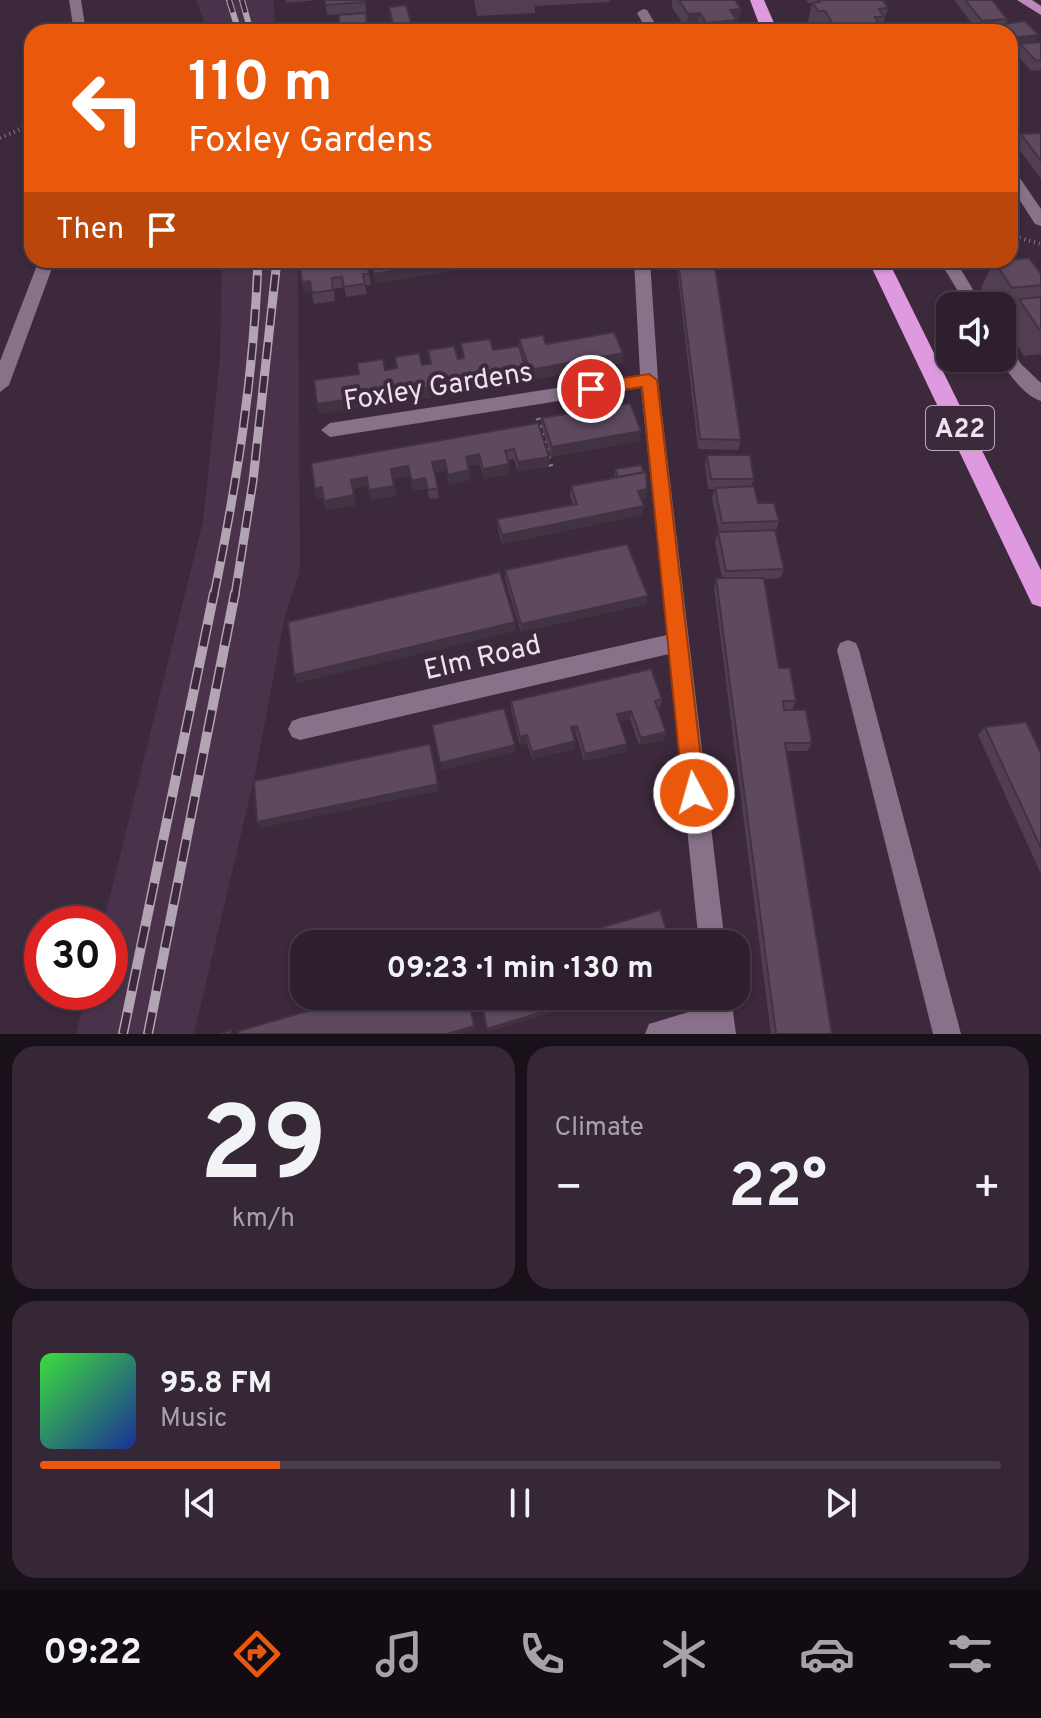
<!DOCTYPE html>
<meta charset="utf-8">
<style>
:root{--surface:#2d1f2d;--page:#352735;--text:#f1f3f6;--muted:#a7a2aa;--line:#483d49;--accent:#ea580c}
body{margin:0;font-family:Overpass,sans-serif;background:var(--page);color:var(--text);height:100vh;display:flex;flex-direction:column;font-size:30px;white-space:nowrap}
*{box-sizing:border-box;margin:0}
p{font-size:26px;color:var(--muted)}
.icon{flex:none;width:44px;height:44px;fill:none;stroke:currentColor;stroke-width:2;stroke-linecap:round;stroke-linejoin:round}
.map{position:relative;height:1034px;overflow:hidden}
.side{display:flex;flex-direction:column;gap:12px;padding:12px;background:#191119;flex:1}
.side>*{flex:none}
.top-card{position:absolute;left:24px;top:24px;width:994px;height:244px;border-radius:24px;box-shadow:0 2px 6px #0004,0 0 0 2px var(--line);background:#ea580c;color:#fff;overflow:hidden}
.buttons{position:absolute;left:936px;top:292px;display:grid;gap:16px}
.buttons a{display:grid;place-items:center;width:80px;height:80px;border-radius:16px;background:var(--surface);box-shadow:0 2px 6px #0004,0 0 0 2px var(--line);font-size:40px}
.speed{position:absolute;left:24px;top:906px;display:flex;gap:16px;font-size:40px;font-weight:700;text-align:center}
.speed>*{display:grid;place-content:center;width:104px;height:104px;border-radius:50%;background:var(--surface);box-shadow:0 2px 6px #0004,0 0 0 2px var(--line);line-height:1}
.speed .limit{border:12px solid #d22;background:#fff;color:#111}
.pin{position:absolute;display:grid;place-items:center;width:68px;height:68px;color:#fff;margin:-34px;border:4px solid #fff;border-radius:50%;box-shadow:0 2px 8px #0007}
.me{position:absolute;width:88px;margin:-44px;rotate:354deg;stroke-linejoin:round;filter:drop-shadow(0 0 6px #0008)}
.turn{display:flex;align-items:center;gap:28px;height:168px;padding:0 32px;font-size:36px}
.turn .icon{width:104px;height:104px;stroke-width:2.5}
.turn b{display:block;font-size:56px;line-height:68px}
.then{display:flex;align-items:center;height:76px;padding:0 32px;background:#0003;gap:16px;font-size:30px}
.big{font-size:60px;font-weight:700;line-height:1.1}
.side .card{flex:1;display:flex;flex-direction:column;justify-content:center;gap:12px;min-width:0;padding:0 28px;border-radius:24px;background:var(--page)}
.side .dial{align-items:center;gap:0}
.dial b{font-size:104px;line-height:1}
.song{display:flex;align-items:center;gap:24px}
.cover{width:96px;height:96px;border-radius:12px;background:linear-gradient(135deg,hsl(120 70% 55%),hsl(230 70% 35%))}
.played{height:8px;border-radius:4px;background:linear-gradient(90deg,var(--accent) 25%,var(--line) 25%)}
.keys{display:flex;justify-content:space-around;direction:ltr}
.heat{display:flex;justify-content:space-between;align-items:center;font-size:44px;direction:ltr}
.side .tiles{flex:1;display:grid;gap:12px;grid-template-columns:1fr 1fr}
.card:last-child{grid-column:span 2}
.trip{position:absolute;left:290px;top:930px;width:460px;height:80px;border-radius:24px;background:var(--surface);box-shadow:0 2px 6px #0004,0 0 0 2px var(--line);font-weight:700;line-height:80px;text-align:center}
.menu{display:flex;height:128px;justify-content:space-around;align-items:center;background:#120c12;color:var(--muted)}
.menu .icon{width:56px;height:56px}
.menu .active{color:var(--accent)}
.menu b{font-size:36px;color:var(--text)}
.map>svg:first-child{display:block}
</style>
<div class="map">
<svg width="1041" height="1034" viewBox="0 0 1041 1034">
<rect width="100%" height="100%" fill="#3c293c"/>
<g fill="#4a334a">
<polygon points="196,0 273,0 276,32 208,32"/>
<polygon points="222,260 298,260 300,571 285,615 256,770 194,1034 76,1034 86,992 110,992 110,924 103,924 203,521 220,360"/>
</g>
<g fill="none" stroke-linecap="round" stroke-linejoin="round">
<g stroke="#877787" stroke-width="4" stroke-dasharray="1 4" stroke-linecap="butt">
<polyline points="0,138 21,129 32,118"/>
<polyline points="1010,235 1041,244"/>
</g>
<polyline stroke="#877787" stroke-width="5" stroke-dasharray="2 6" stroke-linecap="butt" points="538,418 552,471"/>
<g fill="#897289" fill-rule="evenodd">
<polygon points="69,0 81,0 86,32 74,32"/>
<polygon points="643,9 647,10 660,32 648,32 637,13"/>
<polygon points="1010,169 1015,171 1041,209 1041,226 1035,224 1010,185"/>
<polygon points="39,260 55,260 9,385 0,392 0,361"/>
<polygon points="634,260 650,260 658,380 725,944 699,944 669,654 300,740 292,737 288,729 292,721 300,718 667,635 641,388 330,437 321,430 330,423 640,375"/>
<polygon points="939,260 955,260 983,306 967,306"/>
<path d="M1002,343L1008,345L1021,364L1041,383V401C1023,395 1008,373 999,358H1002Z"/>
<polygon points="848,640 856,643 859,650 961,1034 933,1034 837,650 840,643"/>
<polygon points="703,996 731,996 736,1034 645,1034 649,1024 705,1007"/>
</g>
<polygon fill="#bd89bd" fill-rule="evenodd" points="1017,0 1032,0 1041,6 1041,15"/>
<g fill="#df99df" fill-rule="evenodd">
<polygon points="750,0 764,0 778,32 762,32"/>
<polygon points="868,260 888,260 1041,570 1041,607 1032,604"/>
</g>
<defs>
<g id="rail-far2">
<polyline points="229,0 239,32"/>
<polyline points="242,0 251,32"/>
</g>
<g id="rail-far1">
<path d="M214,595C237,482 254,375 258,260"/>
<polyline points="235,595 253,481 277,260"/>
</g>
<g id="rail">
<polyline points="123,1034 214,593"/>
<polyline points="148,1034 235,593"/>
</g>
</defs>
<use href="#rail-far2" stroke="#b3a4b3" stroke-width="6"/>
<use href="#rail-far1" stroke="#b3a4b3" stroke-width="9"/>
<use href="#rail" stroke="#b3a4b3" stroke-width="10"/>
<use href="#rail-far2" stroke="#3c293c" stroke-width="4" stroke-dasharray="13" stroke-linecap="butt"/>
<use href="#rail-far1" stroke="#3c293c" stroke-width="6" stroke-dasharray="17" stroke-linecap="butt"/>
<use href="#rail" stroke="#3c293c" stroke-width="7" stroke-dasharray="22" stroke-linecap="butt"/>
</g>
<g fill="#513f51">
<polygon points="286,0 318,0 286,3"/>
<polygon points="325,0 365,0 366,12 327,15"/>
<polygon points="474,0 610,0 609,2 535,6 535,13 477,16"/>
<polygon points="672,0 735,0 741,9 738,24 736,24 735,32 700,32 697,28 686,29 672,7"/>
<polygon points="806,0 883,0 888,8 882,27 883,30 883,32 821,32 820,30 813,31 808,22 812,3 807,3"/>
<polygon points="954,0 992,0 1007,19 1006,24 1036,42 1041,42 1041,70 1031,71 1016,54 1019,47 1010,48 1010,32 996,32 996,30 978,31"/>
<polygon points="389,7 411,23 411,28 394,30"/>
<polygon points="1041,133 1041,179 1016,145 1021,134"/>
<polygon points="366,260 371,285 365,285 367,294 346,297 344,287 334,289 335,301 314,304 311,291 304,292 302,282"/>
<polygon points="676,260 714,260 741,440 738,450 698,449"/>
<polygon points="994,261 1041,274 1041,354 1024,356 1005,326 1011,314 1002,315 1002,306 992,306 981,288"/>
<polygon points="519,339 623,353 622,363 530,380 526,370 527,383 320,414 317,404 385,370 397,368 395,357 422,365 430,364 428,350 458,359 463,358 461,343 493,350 519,346"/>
<polygon points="542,418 639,441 551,457 542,428"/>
<polygon points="538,423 549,457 549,466 518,472 514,459 507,460 509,474 484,479 480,464 468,466 470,480 449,484 446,470 434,472 439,498 429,499 427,488 413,491 410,476 393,479 396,496 371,500 368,486 353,489 356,505 326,510 323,497 317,499 315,489"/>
<polygon points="707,455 754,479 751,486 758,503 779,521 776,530 771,531 784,569 780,578 764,579 779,668 796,701 792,709 784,709 812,743 807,751 787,751 832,1034 771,1034 714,587 716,578 722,578 715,542 718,532 719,532 712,498 714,489 708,489 705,465"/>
<polygon points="615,469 647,489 645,499 642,500 644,506 642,515 502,544 498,529 497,519 573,504 570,496 571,486 615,477"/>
<polygon points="505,570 648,596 646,604 521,632 505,579"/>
<polygon points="662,699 660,707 657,708 664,740 639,745 630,719 619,721 625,752 584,761 576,734 573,734 574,749 532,759 527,743 520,745 511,709 511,701"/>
<polygon points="985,727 1041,753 1041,874 978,735"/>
</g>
<g fill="#423342">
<polygon points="741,9 738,24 736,24 735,32 705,32 706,23 730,10"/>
<polygon points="700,13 697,28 686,29 688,14"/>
<polygon points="1039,35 1034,45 1020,44 1019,47 1010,48 1010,43 1012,38"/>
<polygon points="455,260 506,260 506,262 375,284 374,274"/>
<polygon points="310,281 312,291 304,292 302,282"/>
<polygon points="623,353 622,363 530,380 530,370"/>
<polygon points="527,373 527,383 320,414 317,404"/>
<polygon points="641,431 639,441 551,457 552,447"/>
<polygon points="479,454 480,464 466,467 466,457"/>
<polygon points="549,457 549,466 518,472 518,462"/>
<polygon points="445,460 446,470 433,472 432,462"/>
<polygon points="509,464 509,474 484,479 483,469"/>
<polygon points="408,466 410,476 393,479 391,469"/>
<polygon points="469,470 470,480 449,484 448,475"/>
<polygon points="367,477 368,486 353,489 356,505 326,510 324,501 351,480"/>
<polygon points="425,478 427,488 413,491 412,481"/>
<polygon points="394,486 396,496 371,500 369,490"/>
<polygon points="322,487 324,497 317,499 315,489"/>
<polygon points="647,489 645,499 637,501 638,491"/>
<polygon points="644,506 642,515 502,544 502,535"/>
<polygon points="648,596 646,604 521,632 521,624"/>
<polygon points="515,622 515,631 298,683 294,675"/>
<polygon points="631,711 630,719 616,722 617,714"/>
<polygon points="577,726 576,734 570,735 571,727"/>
<polygon points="666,732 664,740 639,745 641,738"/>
<polygon points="527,735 527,743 520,745 520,737"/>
<polygon points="575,741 574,749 532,759 532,752"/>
<polygon points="627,744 625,752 584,761 585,754"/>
<polygon points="515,745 515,752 442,770 440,763"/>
<polygon points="438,784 439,791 261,828 257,822"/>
<polygon points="594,996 606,996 488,1032 487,1029"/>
<polygon points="474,1026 475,1030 461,1034 447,1034"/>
</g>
<g fill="#5e495e" stroke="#423342" stroke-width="2">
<polygon points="325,0 365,0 365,2 325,5"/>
<polygon points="679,0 735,0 741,9 730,10 737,20 706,23 700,13 688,14"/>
<polygon points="818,0 883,0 888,8 879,9 884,17 875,17 883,30 838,32 825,11 818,11 813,3 820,2"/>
<polygon points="965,0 992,0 1007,19 982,21"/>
<polygon points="406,5 411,23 393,25 389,7"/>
<polygon points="366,13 367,32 339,32 339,15"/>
<polygon points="1025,21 1039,35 1012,38 1010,36 1010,32 1006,32 998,25"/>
<polygon points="615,29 616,32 594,32"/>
<polygon points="630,29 646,29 647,32 630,32"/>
<polygon points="1041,42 1041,60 1036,61 1020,44"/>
<polygon points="1041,133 1041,161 1021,134"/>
<polygon points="1029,258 1041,274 1041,285 1012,288 994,261"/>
<polygon points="316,260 366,260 369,274 363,274 365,284 344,287 342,277 332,278 333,290 312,293 310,281 302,282 299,262"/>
<polygon points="370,260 455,260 374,274"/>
<polygon points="678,260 714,260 741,440 700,439"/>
<polygon points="1041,297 1041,329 1039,329 1019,299"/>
<polygon points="614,332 623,353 530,370 519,339 543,335 546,344"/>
<polygon points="490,339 493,350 519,346 527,373 317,404 314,380 359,374 357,363 383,359 385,370 397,368 395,357 419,353 422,365 431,364 428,350 454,346 458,359 464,358 461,343"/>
<polygon points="630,403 641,431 552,447 542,418"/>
<polygon points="538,423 549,457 518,462 514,449 505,451 509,464 483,469 479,454 466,457 469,470 448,475 445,460 432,462 438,488 428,490 425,478 412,481 408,466 391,469 394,486 369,490 367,477 351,480 354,495 324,501 322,487 315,489 311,463"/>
<polygon points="707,455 750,455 754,479 711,479"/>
<polygon points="641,465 644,472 618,477 615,469"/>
<polygon points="646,472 647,489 638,491 644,506 502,535 497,519 577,504 571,486"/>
<polygon points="754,486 758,503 774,503 779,521 722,523 715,488"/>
<polygon points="775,530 784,569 726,571 718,532"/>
<polygon points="627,544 648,596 521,624 505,570"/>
<polygon points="500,572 515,622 294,675 288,622"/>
<polygon points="716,578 764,578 779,668 790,668 796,701 783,701 784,710 806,710 812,743 785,743 832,1034 776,1034"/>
<polygon points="651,669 662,699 655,701 666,732 641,738 631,711 617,714 627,744 585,754 577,726 571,727 575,741 532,752 527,735 520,737 511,701"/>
<polygon points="504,708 515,745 440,763 432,725"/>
<polygon points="1026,722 1041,753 1041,848 985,727"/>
<polygon points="430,744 438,784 257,822 254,781"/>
<polygon points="660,910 671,944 546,944"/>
<polygon points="360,996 468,996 474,1026 447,1034 238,1034 238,1031"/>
<polygon points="480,996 594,996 487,1029"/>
<polygon points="231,1030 231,1034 219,1034"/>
</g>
<polygon fill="#ea580c" stroke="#983908" stroke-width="2" points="649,374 657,380 705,793 702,801 694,804 687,801 683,793 642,387 591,395 583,389 591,383"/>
<g text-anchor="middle" stroke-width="8" stroke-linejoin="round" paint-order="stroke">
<rect fill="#3c293c" stroke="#b9aab9" stroke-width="2" x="926" y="406" width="68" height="44" rx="6"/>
<g font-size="26" font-weight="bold" fill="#efe2ee">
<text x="960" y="437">A22</text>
</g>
<g font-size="28" fill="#efe2ee" stroke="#3c293c">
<text transform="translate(438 385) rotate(-9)" y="10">Foxley Gardens</text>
<text transform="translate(482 656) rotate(-13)" y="10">Elm Road</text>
</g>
</g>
</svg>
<div class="buttons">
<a><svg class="icon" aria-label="sound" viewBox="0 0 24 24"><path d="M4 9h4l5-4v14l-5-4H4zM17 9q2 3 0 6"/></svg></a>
</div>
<div class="speed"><div class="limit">30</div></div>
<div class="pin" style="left:591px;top:389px;background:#d93025"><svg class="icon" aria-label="arrive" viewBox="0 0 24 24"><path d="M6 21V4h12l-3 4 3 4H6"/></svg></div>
<svg class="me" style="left:694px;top:793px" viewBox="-20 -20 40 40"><circle r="17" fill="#ea580c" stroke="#fff" stroke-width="3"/><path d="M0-11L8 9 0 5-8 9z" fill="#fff"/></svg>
<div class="trip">09:23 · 1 min · 130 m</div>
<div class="top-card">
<div class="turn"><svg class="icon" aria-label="left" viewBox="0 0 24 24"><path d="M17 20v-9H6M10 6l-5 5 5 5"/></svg><div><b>110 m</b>Foxley Gardens</div></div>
<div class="then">Then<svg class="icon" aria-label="arrive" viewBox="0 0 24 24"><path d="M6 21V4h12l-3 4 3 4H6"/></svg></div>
</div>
</div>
<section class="side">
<div class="tiles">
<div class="card dial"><b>29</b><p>km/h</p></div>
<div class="card"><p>Climate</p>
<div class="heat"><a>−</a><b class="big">22°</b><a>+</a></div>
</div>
<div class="card">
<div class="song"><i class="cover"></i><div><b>95.8 FM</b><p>Music</p></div></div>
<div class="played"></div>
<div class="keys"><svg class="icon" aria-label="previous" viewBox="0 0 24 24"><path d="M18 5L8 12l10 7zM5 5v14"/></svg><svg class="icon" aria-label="pause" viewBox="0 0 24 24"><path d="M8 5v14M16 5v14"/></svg><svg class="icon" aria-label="next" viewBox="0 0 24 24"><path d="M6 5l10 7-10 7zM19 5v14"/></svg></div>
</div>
</div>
</section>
<nav class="menu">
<b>09:22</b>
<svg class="icon active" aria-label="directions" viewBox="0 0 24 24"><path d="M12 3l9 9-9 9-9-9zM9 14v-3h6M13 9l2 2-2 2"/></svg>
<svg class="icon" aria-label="music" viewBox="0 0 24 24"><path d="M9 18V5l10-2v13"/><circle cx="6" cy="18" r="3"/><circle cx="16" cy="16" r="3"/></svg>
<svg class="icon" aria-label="phone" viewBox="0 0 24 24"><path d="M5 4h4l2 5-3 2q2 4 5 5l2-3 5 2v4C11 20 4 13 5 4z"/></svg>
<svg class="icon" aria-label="climate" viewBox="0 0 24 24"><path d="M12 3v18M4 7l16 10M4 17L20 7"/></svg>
<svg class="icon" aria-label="car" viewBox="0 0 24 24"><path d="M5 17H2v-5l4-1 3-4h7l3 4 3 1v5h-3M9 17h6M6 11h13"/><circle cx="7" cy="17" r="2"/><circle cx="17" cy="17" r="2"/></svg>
<svg class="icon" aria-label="filters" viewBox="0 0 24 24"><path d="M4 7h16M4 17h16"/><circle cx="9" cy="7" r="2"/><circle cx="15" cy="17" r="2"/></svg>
</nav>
